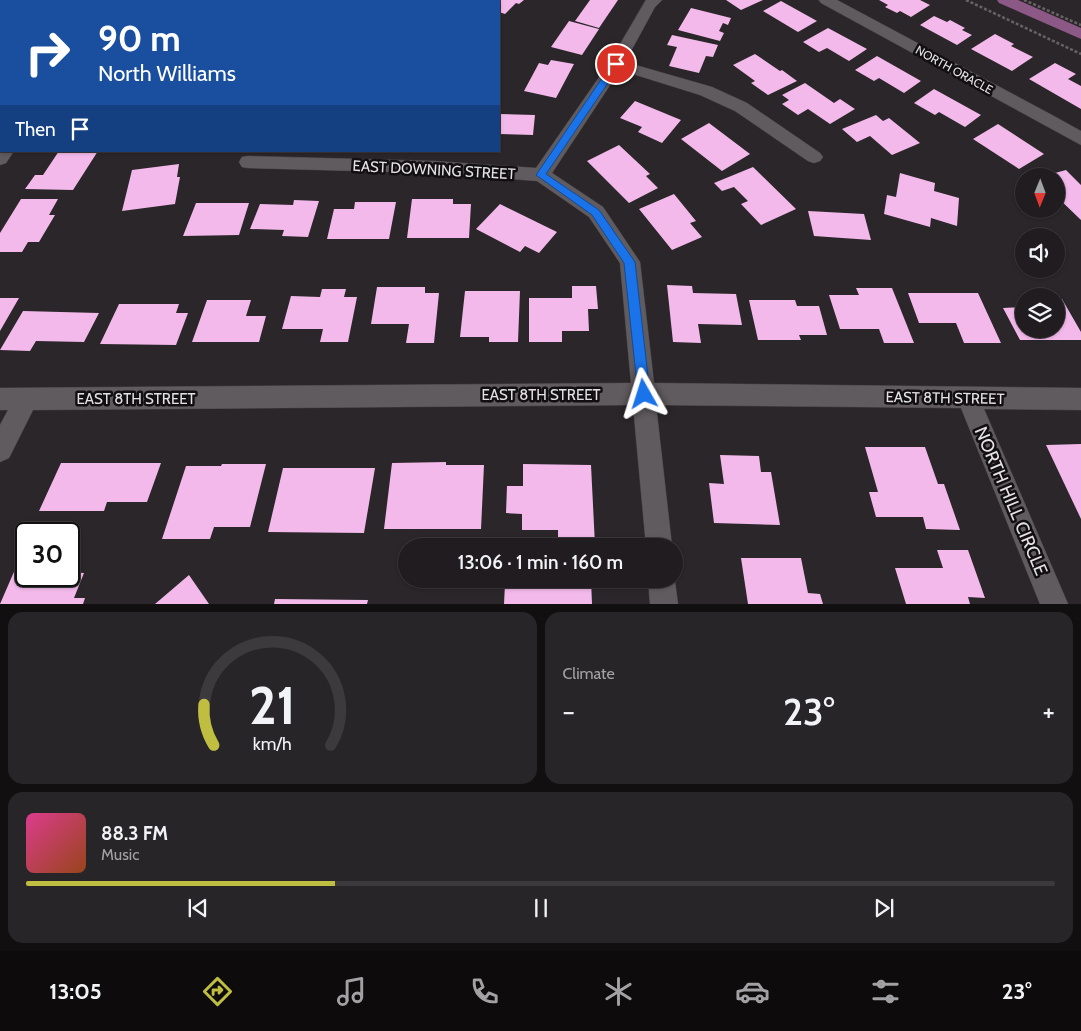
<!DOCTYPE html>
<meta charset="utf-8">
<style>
:root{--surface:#201c1f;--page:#282528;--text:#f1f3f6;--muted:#a2a1a4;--line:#3d3a3d;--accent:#c0be41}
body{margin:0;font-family:Cabin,sans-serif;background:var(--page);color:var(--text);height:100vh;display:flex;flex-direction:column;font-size:19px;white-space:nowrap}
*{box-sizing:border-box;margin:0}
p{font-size:16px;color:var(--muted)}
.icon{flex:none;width:28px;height:28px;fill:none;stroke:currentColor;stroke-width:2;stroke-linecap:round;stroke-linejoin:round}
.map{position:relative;height:604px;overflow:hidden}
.side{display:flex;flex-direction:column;gap:8px;padding:8px;background:#120f11;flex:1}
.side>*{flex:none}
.guide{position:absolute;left:0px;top:0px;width:500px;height:152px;box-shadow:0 1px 4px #0004,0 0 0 1px var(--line);background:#1a4fa0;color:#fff;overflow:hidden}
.needle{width:32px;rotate:181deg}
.controls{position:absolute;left:1015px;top:168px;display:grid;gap:10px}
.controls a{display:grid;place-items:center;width:50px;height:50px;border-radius:50%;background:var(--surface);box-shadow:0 1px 4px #0004,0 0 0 1px var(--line);font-size:25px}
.speed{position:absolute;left:15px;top:522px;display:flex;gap:10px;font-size:25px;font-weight:700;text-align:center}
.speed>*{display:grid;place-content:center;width:65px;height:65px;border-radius:50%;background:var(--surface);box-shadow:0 1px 4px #0004,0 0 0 1px var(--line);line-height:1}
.speed .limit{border:2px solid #111;border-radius:8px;background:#fff;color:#111}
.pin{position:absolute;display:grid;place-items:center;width:42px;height:42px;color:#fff;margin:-21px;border:2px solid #fff;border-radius:50%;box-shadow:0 1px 5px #0007}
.me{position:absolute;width:55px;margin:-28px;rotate:354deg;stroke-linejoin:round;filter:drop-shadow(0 0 4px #0008)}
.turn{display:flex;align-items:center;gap:18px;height:105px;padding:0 15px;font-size:22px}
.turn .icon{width:65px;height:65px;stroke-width:2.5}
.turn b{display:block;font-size:35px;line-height:42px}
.then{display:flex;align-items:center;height:48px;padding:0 15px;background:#0003;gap:10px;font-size:19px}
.big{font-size:38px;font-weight:600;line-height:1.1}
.side .tile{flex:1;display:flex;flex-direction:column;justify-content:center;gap:8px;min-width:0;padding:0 18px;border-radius:15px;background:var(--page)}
.side .dial{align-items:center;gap:0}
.dial svg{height:130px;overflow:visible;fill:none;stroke:var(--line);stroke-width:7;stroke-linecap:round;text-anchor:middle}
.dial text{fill:var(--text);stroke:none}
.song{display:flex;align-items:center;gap:15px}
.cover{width:60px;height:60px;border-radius:8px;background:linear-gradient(135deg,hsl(330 70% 55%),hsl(20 70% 35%))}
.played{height:5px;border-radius:2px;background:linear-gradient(90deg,var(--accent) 30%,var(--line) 30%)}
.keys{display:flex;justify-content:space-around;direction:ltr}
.heat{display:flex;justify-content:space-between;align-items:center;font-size:28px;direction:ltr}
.side .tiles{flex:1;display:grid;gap:8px;grid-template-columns:1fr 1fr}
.tile:last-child{grid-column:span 2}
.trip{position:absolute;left:398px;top:538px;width:285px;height:50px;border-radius:25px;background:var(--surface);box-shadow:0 1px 4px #0004,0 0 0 1px var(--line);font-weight:600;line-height:50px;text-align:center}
.menu{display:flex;height:80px;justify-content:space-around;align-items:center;background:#0d0b0c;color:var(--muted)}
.menu .icon{width:35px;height:35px}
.menu .selected{color:var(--accent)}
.menu b{font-size:22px;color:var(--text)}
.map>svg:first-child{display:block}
</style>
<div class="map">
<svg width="1081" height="604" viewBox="0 0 1081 604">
<rect width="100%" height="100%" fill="#2a2629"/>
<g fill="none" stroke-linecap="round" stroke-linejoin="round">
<polygon fill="#8c5885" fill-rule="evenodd" points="997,0 1018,0 1081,28 1081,39 999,3"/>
</g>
<g fill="#f3b9eb">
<polygon points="499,0 524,0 519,4 516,3 505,14 499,12"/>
<polygon points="590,0 618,0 599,28 575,21"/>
<polygon points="726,0 763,0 741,10"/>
<polygon points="879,0 920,0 930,5 911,17 900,11 897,13 885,7 888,5"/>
<polygon points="781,1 817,21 798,32 763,11"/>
<polygon points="691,8 731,18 728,25 723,23 719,31 724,33 720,41 678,30"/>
<polygon points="934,16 947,22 950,20 965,28 962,30 972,35 957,45 920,25"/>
<polygon points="569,21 599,29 582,55 551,47"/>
<polygon points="828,28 867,49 849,61 827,48 819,52 803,42"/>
<polygon points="995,34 1014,44 1011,46 1033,57 1012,71 971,49"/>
<polygon points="672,35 718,45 713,57 706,56 699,73 669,66 677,47 667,45"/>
<polygon points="755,54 780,71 782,70 797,81 768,95 751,83 755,81 733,65"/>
<polygon points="877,56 921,81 904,93 879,78 874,81 855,70"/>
<polygon points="551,60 574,64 556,98 524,91 539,63 548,65"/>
<polygon points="1055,63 1076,74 1068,79 1081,86 1081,109 1029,79"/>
<polygon points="805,83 834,103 840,99 855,109 830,124 808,109 798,115 782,104 789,100 782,95"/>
<polygon points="934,89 981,115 965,127 939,112 935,115 914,103"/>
<polygon points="635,101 681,120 662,143 638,132 642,127 620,118"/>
<polygon points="499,114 535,115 533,135 499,134"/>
<polygon points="876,115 883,121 889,118 920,143 892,155 870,136 857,142 842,129"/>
<polygon points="709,123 750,154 722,171 681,139"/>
<polygon points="998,124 1044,154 1019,169 973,139"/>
<polygon points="619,145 650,174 646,176 658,188 629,203 587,161"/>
<polygon points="59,151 98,151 73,190 25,189 35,175 43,175"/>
<polygon points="179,164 177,177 180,177 175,204 122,211 132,170"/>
<polygon points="753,167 796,209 761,225 741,204 748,201 734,187 722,191 714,183"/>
<polygon points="1066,170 1081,185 1081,220 1056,196 1056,176 1044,176"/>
<polygon points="900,173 935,183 934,191 959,198 957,226 931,218 930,227 884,214 887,195 896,197"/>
<polygon points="674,194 696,221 690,223 702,237 672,250 639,209"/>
<polygon points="21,199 58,199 49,215 55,215 39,242 28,242 22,252 0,252 0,233"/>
<polygon points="412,199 453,199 453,204 471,204 469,238 407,238"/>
<polygon points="294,200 319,201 308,237 282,236 284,230 250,229 260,204 293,205"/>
<polygon points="355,202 396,202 389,239 327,239 334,209 354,209"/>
<polygon points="196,203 249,203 239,235 183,236"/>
<polygon points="500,204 557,232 539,253 525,246 520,252 476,229"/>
<polygon points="808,211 864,214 871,240 814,236"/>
<polygon points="667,285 692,286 693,293 736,294 742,325 698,324 701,343 673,342"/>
<polygon points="572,286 596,286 598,309 588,309 589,331 562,331 562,342 529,342 529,298 572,298"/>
<polygon points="377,287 425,287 425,293 439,293 434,343 406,343 409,324 371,324"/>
<polygon points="856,288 892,288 914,343 884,343 879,329 840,329 829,295 859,295"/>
<polygon points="322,289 346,289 344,297 357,297 348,342 320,342 323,329 282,329 291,296 320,297"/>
<polygon points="465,291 520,291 518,342 489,342 489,337 460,337"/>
<polygon points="908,293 978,293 1001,343 964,343 956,323 919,323"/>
<polygon points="0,298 19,298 0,331"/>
<polygon points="1056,299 1062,299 1081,332 1081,340 1020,340 1003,308 1024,307 1024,329 1056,329"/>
<polygon points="207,300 251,300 246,316 266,316 259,342 192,342"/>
<polygon points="749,300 795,300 797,306 819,306 827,335 799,335 801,340 758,340"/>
<polygon points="119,304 179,304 176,313 188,313 176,345 100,344"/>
<polygon points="23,311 99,313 84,342 36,341 30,351 0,350"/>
<polygon points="1081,444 1081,519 1046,445"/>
<polygon points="865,447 925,447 938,484 944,484 960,530 926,529 923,517 876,517 869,492 878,492"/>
<polygon points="720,455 759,456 761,472 771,472 780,525 714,523 709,483 724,484"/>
<polygon points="446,462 446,465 484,465 481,529 384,529 392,463"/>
<polygon points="61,463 161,463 147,502 107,502 104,511 39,511"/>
<polygon points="222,464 266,464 250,527 214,527 210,539 162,539 186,466 221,466"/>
<polygon points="523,464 591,465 595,545 558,545 558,530 522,530 522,514 506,513 507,486 523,486"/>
<polygon points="283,468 375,468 364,533 268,532"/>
<polygon points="937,550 968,550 985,598 968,597 970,604 906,604 895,568 943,568"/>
<polygon points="23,551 26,551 26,576 69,576 69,572 84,573 74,598 85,598 83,604 0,604"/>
<polygon points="741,558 801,558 808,593 820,594 823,604 748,604"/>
<polygon points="189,575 209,604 155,604"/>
<polygon points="517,579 591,579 592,604 504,604 505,584 517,585"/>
<polygon points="275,599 368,600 367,604 274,604"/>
</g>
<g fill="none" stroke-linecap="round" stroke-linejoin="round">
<defs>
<g id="minor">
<rect x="58" y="0" width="14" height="1"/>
<polygon points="646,0 662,0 655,7 625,62 712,87 747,103 820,153 823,157 820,161 814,163 808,161 735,111 700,95 620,70 552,173 603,207 640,262 654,383 1081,388 1081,410 984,409 1068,604 1040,604 961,408 656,405 672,546 646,546 633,405 33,410 9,458 0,462 0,425 8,410 0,410 0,388 631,383 620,263 589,217 537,181 433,173 248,168 242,167 239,162 242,157 248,156 433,161 536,168 609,63"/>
<polygon points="819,0 837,0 1052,115 1081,131 1081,145 821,3"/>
<polygon points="0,146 1,151 14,151 6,163 0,165"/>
<polygon points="674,574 678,604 650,604 648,579 674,579"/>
</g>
</defs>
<use href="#minor" stroke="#454245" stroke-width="1"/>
<g stroke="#666265" stroke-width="2.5" stroke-dasharray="3 2" stroke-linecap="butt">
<polyline points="966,0 1081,54"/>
<polyline points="1024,0 1081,25"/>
</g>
<use href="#minor" fill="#605b5f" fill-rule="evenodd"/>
</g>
<polygon fill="#1a73e8" stroke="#114b97" points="616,61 621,64 546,174 599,210 635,262 650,394 648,398 644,400 639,398 638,394 624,263 592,215 536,175 613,62"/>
<g text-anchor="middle" stroke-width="5" stroke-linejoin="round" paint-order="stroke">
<g font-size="12" fill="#e5e2e5" stroke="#110f11">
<text transform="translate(954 70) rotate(29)" y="4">NORTH ORACLE</text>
</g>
<g font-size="15" fill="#e5e2e5" stroke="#110f11">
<text transform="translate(434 170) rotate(3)" y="5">EAST DOWNING STREET</text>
<text x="541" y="400">EAST 8TH STREET</text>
<text transform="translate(945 398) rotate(1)" y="5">EAST 8TH STREET</text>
<text x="136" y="404">EAST 8TH STREET</text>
</g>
<g font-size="18" fill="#e5e2e5" stroke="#110f11">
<text transform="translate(1011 501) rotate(67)" y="6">NORTH HILL CIRCLE</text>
</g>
</g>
</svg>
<div class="controls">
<a><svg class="needle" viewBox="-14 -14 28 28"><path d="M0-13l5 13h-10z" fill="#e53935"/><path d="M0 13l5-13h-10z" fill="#a2a1a4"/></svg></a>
<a><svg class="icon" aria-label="sound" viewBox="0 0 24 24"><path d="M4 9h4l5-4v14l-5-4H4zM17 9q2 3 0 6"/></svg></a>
<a><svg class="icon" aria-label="layers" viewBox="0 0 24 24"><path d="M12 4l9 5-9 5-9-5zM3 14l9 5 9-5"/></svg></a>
</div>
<div class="speed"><div class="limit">30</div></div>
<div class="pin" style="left:616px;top:64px;background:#d93025"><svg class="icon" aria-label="arrive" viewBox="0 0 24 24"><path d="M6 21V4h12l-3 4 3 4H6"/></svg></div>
<svg class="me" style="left:644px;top:394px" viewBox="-20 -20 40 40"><path d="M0-17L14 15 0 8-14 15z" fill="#1a73e8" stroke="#fff" stroke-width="4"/></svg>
<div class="trip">13:06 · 1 min · 160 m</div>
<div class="guide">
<div class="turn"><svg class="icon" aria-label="right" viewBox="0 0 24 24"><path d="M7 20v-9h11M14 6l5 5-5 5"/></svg><div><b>90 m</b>North Williams</div></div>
<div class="then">Then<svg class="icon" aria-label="arrive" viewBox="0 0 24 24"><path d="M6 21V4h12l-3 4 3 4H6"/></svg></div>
</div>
</div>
<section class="side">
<div class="tiles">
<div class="tile dial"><svg viewBox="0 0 100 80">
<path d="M14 69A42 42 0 1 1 86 69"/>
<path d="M14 69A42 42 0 0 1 8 44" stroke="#c0be41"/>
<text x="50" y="56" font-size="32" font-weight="700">21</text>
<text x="50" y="72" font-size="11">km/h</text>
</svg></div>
<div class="tile"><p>Climate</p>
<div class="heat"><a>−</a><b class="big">23°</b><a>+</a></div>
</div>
<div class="tile">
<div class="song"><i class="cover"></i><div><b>88.3 FM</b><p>Music</p></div></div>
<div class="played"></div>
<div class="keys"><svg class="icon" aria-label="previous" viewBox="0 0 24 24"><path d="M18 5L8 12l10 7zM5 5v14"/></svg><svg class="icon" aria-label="pause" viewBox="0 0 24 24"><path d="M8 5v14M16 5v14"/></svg><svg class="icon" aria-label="next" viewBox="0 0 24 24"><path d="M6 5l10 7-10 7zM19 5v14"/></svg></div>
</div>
</div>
</section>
<nav class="menu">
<b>13:05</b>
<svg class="icon selected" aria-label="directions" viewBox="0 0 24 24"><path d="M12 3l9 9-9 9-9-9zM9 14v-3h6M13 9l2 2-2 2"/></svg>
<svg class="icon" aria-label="music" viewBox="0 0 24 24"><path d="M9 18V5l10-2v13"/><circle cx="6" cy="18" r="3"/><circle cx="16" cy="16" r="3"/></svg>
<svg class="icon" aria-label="phone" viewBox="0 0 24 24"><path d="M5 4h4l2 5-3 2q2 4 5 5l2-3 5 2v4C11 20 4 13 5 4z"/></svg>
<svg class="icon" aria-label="climate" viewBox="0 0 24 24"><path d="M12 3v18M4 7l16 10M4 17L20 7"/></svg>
<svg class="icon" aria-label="car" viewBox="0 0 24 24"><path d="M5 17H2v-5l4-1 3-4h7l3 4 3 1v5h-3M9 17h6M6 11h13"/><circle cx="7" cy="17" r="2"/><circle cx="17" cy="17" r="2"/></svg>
<svg class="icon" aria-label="filters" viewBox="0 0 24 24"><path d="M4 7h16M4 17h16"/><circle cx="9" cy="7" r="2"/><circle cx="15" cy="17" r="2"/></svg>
<b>23°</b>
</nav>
